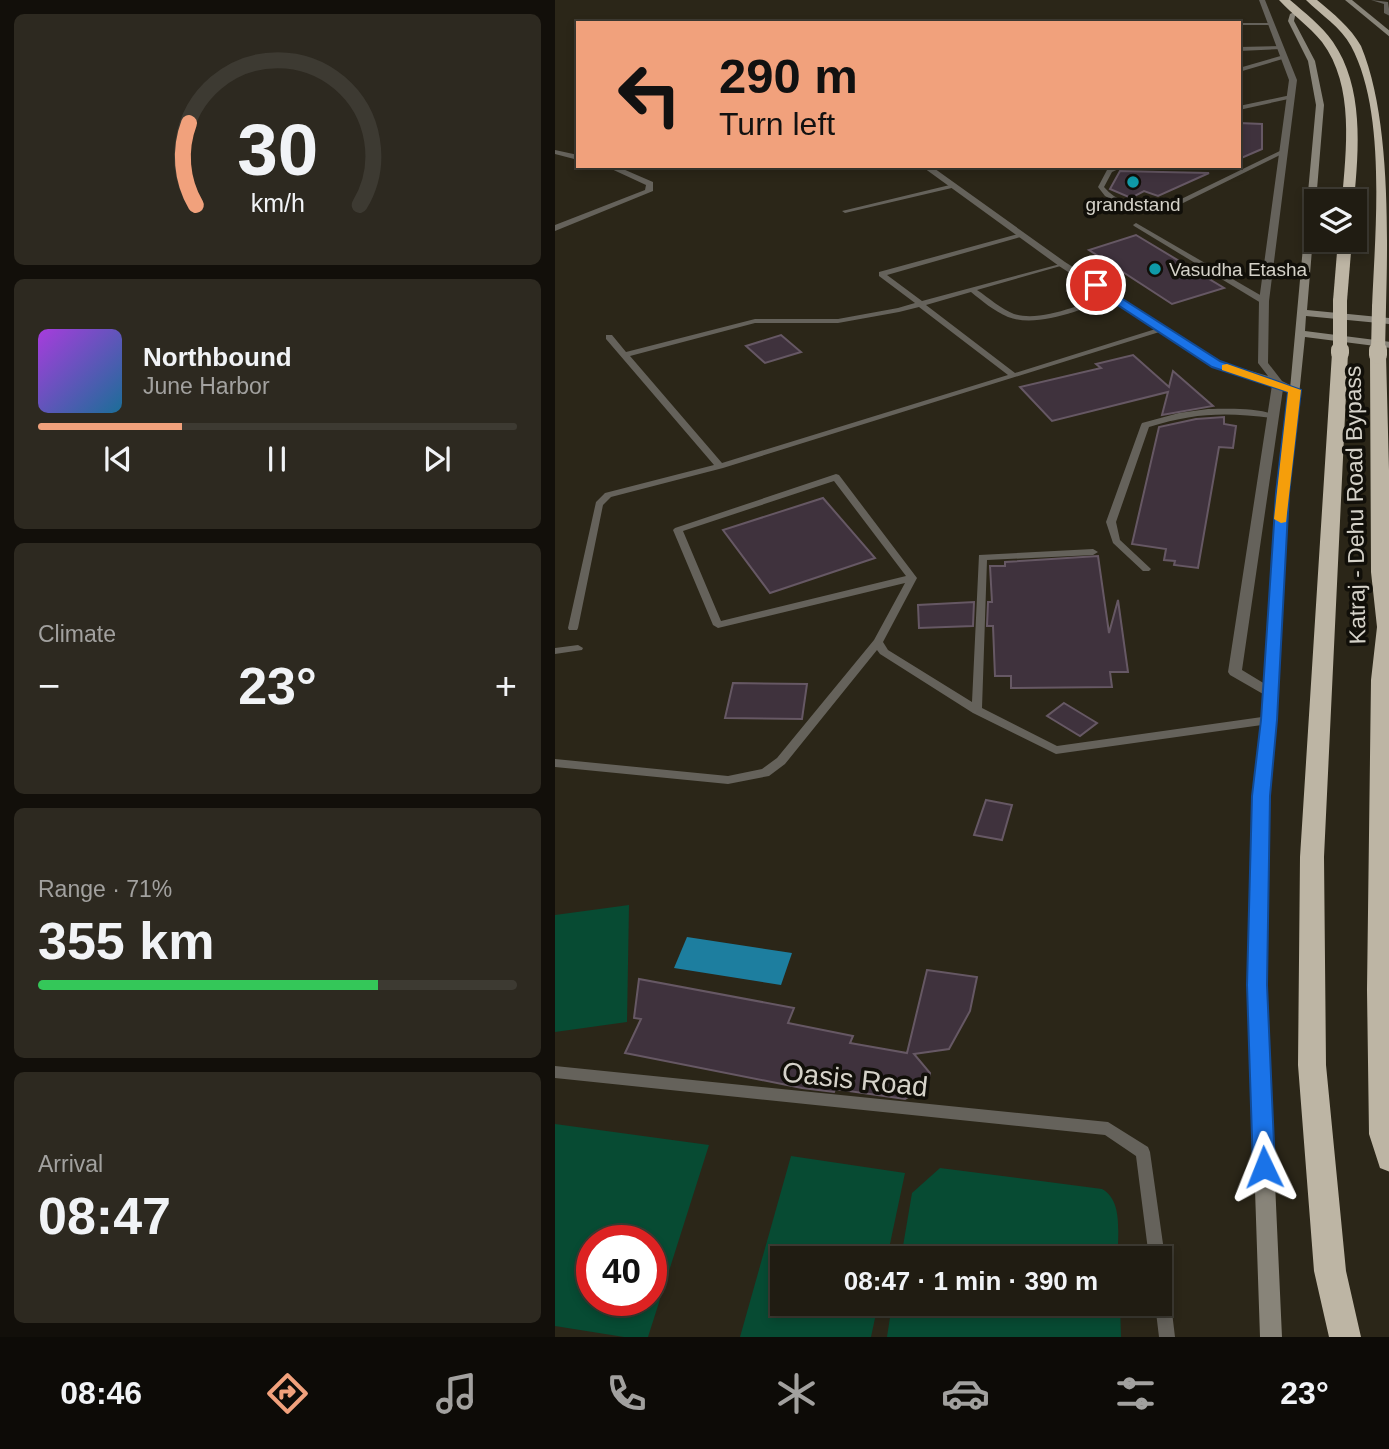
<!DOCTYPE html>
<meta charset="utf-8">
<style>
:root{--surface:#201c12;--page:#2d2920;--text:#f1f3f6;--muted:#a2a19f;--line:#3d3a32;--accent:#f1a17c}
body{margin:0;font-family:Helvetica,sans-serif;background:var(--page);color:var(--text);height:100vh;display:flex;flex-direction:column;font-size:26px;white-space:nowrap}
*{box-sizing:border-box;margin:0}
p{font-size:23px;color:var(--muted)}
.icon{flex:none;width:38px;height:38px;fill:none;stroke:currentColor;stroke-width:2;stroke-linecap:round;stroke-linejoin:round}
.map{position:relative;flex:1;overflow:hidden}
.sheet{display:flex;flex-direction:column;gap:14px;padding:14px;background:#120f0a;width:555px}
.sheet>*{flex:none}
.guide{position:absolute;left:21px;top:21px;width:665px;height:147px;border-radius:0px;box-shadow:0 4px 10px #0003,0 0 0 2px var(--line);background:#f1a17c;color:#111;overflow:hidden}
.fabs{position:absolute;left:749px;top:189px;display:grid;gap:14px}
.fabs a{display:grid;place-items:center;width:63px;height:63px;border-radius:0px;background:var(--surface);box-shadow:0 4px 10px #0003,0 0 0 2px var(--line);font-size:35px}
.speed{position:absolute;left:21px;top:1225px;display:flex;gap:14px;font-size:35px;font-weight:700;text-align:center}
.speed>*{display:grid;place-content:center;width:91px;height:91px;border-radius:50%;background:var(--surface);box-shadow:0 4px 10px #0003,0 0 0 2px var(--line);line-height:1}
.speed .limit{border:10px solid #d22;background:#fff;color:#111}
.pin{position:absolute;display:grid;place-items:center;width:60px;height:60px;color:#fff;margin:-30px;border:4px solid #fff;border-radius:50%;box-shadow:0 2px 7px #0007}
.me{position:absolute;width:77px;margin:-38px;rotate:358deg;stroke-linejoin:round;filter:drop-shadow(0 0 5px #0008)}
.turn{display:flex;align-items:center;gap:24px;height:147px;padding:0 28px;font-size:32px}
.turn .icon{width:91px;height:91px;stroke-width:2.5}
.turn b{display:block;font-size:49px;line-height:60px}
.big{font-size:52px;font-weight:600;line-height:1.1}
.sheet .widget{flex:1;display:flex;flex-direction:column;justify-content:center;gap:10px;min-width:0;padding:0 24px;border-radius:10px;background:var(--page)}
.sheet .dial{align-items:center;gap:0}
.dial svg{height:182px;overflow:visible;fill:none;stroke:var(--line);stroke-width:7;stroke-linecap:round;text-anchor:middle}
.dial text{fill:var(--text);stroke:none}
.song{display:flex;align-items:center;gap:21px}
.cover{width:84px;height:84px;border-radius:10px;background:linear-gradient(135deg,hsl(280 70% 55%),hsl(200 70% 35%))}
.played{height:7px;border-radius:4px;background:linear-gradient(90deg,var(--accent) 30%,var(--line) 30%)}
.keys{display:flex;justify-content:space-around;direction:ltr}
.heat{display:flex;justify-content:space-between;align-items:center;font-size:38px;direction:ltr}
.charge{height:10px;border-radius:5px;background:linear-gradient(90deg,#34c759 71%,var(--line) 0)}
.trip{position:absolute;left:215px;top:1246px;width:402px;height:70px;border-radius:0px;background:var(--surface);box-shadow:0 4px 10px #0003,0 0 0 2px var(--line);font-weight:600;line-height:70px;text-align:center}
.menu{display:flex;height:112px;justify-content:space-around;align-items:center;background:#0d0b07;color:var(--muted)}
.menu .icon{width:49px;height:49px}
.menu .current{color:var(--accent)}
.menu b{font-size:32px;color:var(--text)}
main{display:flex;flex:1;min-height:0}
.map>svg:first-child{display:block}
</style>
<main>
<section class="sheet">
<div class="widget dial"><svg viewBox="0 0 100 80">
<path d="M14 69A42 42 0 1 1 86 69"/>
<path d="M14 69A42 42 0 0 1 11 33" stroke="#f1a17c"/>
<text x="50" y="56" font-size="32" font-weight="700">30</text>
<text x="50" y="72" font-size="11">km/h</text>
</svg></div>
<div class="widget">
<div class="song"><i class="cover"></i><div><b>Northbound</b><p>June Harbor</p></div></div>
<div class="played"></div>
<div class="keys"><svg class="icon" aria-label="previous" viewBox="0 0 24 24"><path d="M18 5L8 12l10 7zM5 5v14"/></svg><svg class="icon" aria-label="pause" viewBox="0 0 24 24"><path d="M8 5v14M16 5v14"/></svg><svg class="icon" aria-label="next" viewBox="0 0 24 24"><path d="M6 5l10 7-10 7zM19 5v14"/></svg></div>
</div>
<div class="widget"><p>Climate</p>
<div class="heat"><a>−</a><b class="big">23°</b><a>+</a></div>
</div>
<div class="widget"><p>Range · 71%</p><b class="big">355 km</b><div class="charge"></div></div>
<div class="widget"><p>Arrival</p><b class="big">08:47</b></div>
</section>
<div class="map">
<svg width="835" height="1337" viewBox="0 0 835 1337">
<rect width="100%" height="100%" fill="#2b2618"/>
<g fill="#074b33" fill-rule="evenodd">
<polygon points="74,905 72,1022 0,1032 0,915"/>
<path d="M0,1124L154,1145L93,1337H69L0,1326ZM37,1241H96V1300H37Z"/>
<polygon points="236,1156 350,1173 332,1258 228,1258 228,1304 323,1304 316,1337 185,1337"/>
<path d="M385,1168L547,1189C569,1201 562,1236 563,1258H346L357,1193Z"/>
<polygon points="337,1304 565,1304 566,1337 332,1337"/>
</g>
<polygon fill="#1d7e9f" points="132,937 237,953 226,985 119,968"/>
<g fill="#3f323d" stroke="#665864" stroke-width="2">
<polygon points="684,123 707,124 707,149 684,159"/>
<polygon points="565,171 607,172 654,173 603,196 589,191 576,198 555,189"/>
<polygon points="581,235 669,288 617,304 534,250"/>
<polygon points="226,335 246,352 210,363 191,346"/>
<polygon points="578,355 614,387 618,371 658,406 607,415 613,392 497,421 465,387 546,368 541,364"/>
<polygon points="669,417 669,424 681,426 678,448 664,447 643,568 619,565 620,561 609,560 611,549 577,544 604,427 641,419"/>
<polygon points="268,498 320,558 215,593 168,530"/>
<polygon points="543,556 554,633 563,600 573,672 555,672 557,687 456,688 456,676 440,676 438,626 432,626 433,602 437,602 435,566 450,566 450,562"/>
<polygon points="419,602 418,626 364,628 363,605"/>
<polygon points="178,683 252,684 247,719 170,718"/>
<polygon points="509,703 542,723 525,736 492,716"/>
<polygon points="431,800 457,805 447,840 419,835"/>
<polygon points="372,970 422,977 415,1011 394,1049 359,1054 375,1073 372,1086 350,1099 280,1089 279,1092 247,1088 70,1053 86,1019 79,1018 84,979 239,1008 233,1023 298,1036 295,1043 352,1053"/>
</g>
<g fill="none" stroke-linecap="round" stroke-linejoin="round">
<g fill="#65625b" fill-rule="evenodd">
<polygon points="816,0 833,2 835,16 829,13 829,4"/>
<polygon points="683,23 717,23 719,24 717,25 684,25"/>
<polygon points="728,46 726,49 684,51 684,47"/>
<polygon points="729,55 731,58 684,72 684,68"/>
<polygon points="736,95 739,97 738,98 684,110 684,106"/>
<path d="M729,149L732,151L731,152L618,208L588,210L566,205L550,196L543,187L552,170L561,166H570L557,172L549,187C566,207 592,208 616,204Z"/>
<polygon points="399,184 402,186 401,187 290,213 287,211"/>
<polygon points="581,223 712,299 713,301 706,303 579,226 578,225"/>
<path d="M467,233L469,234V236L332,275L367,301L509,263V265L422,290C434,298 446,309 459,314C486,323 529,303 555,294H561V298C530,307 484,329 453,317C439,311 427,301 416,292L371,305L460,373L607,327L614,329L168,468L56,497L48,505L23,628L22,630H14L13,628L41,502L50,493L159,465L51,339V335H57L71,352L200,319H283L343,308L360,303L324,276V272ZM364,307L453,375L167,463L75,356L200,323H283L344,312Z"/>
<path d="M653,409C672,409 705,407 721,416L717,418C670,412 639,413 594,427L561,522L565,540L596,569L594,571H588L558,543L551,522L586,425L587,423L624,413Z"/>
<path d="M281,474L284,475L362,578L328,642L333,650L417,702L424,555L538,549L543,552L538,555L432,560L427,708L502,746L714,716L719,720L714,724L501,754L418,713L325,654L322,650L230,764L214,776L173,784L0,767V759L173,776L207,769L222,758L319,640L350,583L163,628L158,625L118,530L120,528ZM279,481L351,576L166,621L128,531Z"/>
<polygon points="23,645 28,648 27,650 0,654 0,648"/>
<polygon points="0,1066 553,1122 593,1147 595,1152 610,1258 606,1264 606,1258 594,1258 581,1156 550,1135 0,1078"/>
<polygon points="606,1279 612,1281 614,1287 620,1337 604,1337 600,1304 606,1304"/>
</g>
<g fill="#65625b" fill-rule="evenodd">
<polygon points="704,0 710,0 742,80 714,301 713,363 727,381 745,390 740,393 728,389 687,670 720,690 722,693 715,698 675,675 673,672 717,385 657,366 504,266 369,168 376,166 510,262 665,362 713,376 703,363 704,301 734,80"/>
<polygon points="0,150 23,155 23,160 0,154"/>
<polygon points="50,166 61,166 98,182 98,191 0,231 0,225 90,190 91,185"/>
</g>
<g fill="#888479" fill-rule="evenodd">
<polygon points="790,0 797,0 835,31 835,37"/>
<polygon points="743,10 746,12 740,16 739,21 760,61 769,105 752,310 835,318 835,324 751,316 750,331 835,342 835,348 750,337 734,493 721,720 714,796 711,984 727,1337 705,1337 693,984 698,796 707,720 722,493 734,400 761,105 753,61 733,21 735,14"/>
</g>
<g fill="#bdb5a4" fill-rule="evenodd">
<path d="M724,0H735C750,13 766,25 778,42C809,87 804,149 799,201H787C791,150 800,86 767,42C754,26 738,15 724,0Z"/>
<path d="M751,0H762C778,13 796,28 806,46C835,115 833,231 831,307L824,311L817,307C820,232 832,113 796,46C786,27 766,15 751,0Z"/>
<polygon points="783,240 797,240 792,301 785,305 778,301"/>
<polygon points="785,348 793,353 769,857 771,1065 791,1271 806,1337 774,1337 759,1271 743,1065 745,857 777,353"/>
<polygon points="823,350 831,355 835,509 835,1172 825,1168 814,1134 812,990 816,680 822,627 816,572 815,355"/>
</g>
<g stroke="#bdb5a4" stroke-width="14">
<polyline points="785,301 785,352"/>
<polyline points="823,352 824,307"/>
</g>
<g stroke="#bdb5a4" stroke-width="18">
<polyline points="785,350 785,353"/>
<polyline points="823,355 823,350"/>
</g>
</g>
<polygon fill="#1a73e8" stroke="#114b97" stroke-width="2" points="541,282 665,361 746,390 734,493 722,720 715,796 712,985 720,1167 717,1174 709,1177 701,1174 698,1167 692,985 697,796 706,720 721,493 733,392 657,367 537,288 536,285"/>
<polygon fill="#f59e0b" points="672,364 746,390 731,522 726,523 719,519 733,392 667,370 667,365"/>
<g fill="#0f9aa8" stroke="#110f09" stroke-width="2.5">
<circle cx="578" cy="182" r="7"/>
<circle cx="600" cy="269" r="7"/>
</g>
<g text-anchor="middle" stroke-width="7" stroke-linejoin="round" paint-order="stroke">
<g font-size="19" fill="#d5d2c9" stroke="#110f09">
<text x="578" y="211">grandstand</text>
<text x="614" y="276" text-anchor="start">Vasudha Etasha</text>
</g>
<g font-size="23" fill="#d5d2c9" stroke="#110f09">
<text transform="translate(800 505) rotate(-91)" y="8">Katraj - Dehu Road Bypass</text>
</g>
<g font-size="28" fill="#d5d2c9" stroke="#110f09">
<text transform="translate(300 1079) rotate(6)" y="10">Oasis Road</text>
</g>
</g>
</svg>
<div class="fabs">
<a><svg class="icon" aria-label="layers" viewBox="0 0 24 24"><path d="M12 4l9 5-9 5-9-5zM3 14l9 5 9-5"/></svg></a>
</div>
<div class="speed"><div class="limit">40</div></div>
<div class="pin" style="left:541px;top:285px;background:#d93025"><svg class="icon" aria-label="arrive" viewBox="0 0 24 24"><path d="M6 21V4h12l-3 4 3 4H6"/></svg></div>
<svg class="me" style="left:709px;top:1167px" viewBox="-20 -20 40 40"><path d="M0-17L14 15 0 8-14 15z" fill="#1a73e8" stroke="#fff" stroke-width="4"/></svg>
<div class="trip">08:47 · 1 min · 390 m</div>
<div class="guide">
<div class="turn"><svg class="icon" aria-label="left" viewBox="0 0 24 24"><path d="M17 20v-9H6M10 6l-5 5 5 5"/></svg><div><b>290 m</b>Turn left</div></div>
</div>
</div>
</main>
<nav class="menu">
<b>08:46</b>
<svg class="icon current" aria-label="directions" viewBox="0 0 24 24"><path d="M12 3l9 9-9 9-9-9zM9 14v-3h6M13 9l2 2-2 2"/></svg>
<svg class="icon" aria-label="music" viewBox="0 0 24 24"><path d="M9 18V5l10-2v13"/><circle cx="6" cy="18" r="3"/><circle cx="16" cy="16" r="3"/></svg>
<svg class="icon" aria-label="phone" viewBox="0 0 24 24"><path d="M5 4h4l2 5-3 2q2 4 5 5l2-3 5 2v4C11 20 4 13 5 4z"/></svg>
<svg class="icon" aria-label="climate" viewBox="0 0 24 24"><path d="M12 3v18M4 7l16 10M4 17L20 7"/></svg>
<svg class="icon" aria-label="car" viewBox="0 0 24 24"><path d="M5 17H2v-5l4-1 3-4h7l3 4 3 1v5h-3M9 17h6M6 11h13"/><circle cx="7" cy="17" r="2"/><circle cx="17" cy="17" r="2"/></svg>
<svg class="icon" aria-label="filters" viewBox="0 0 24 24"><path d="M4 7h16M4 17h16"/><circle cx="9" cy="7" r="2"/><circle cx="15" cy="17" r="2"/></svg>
<b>23°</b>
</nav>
